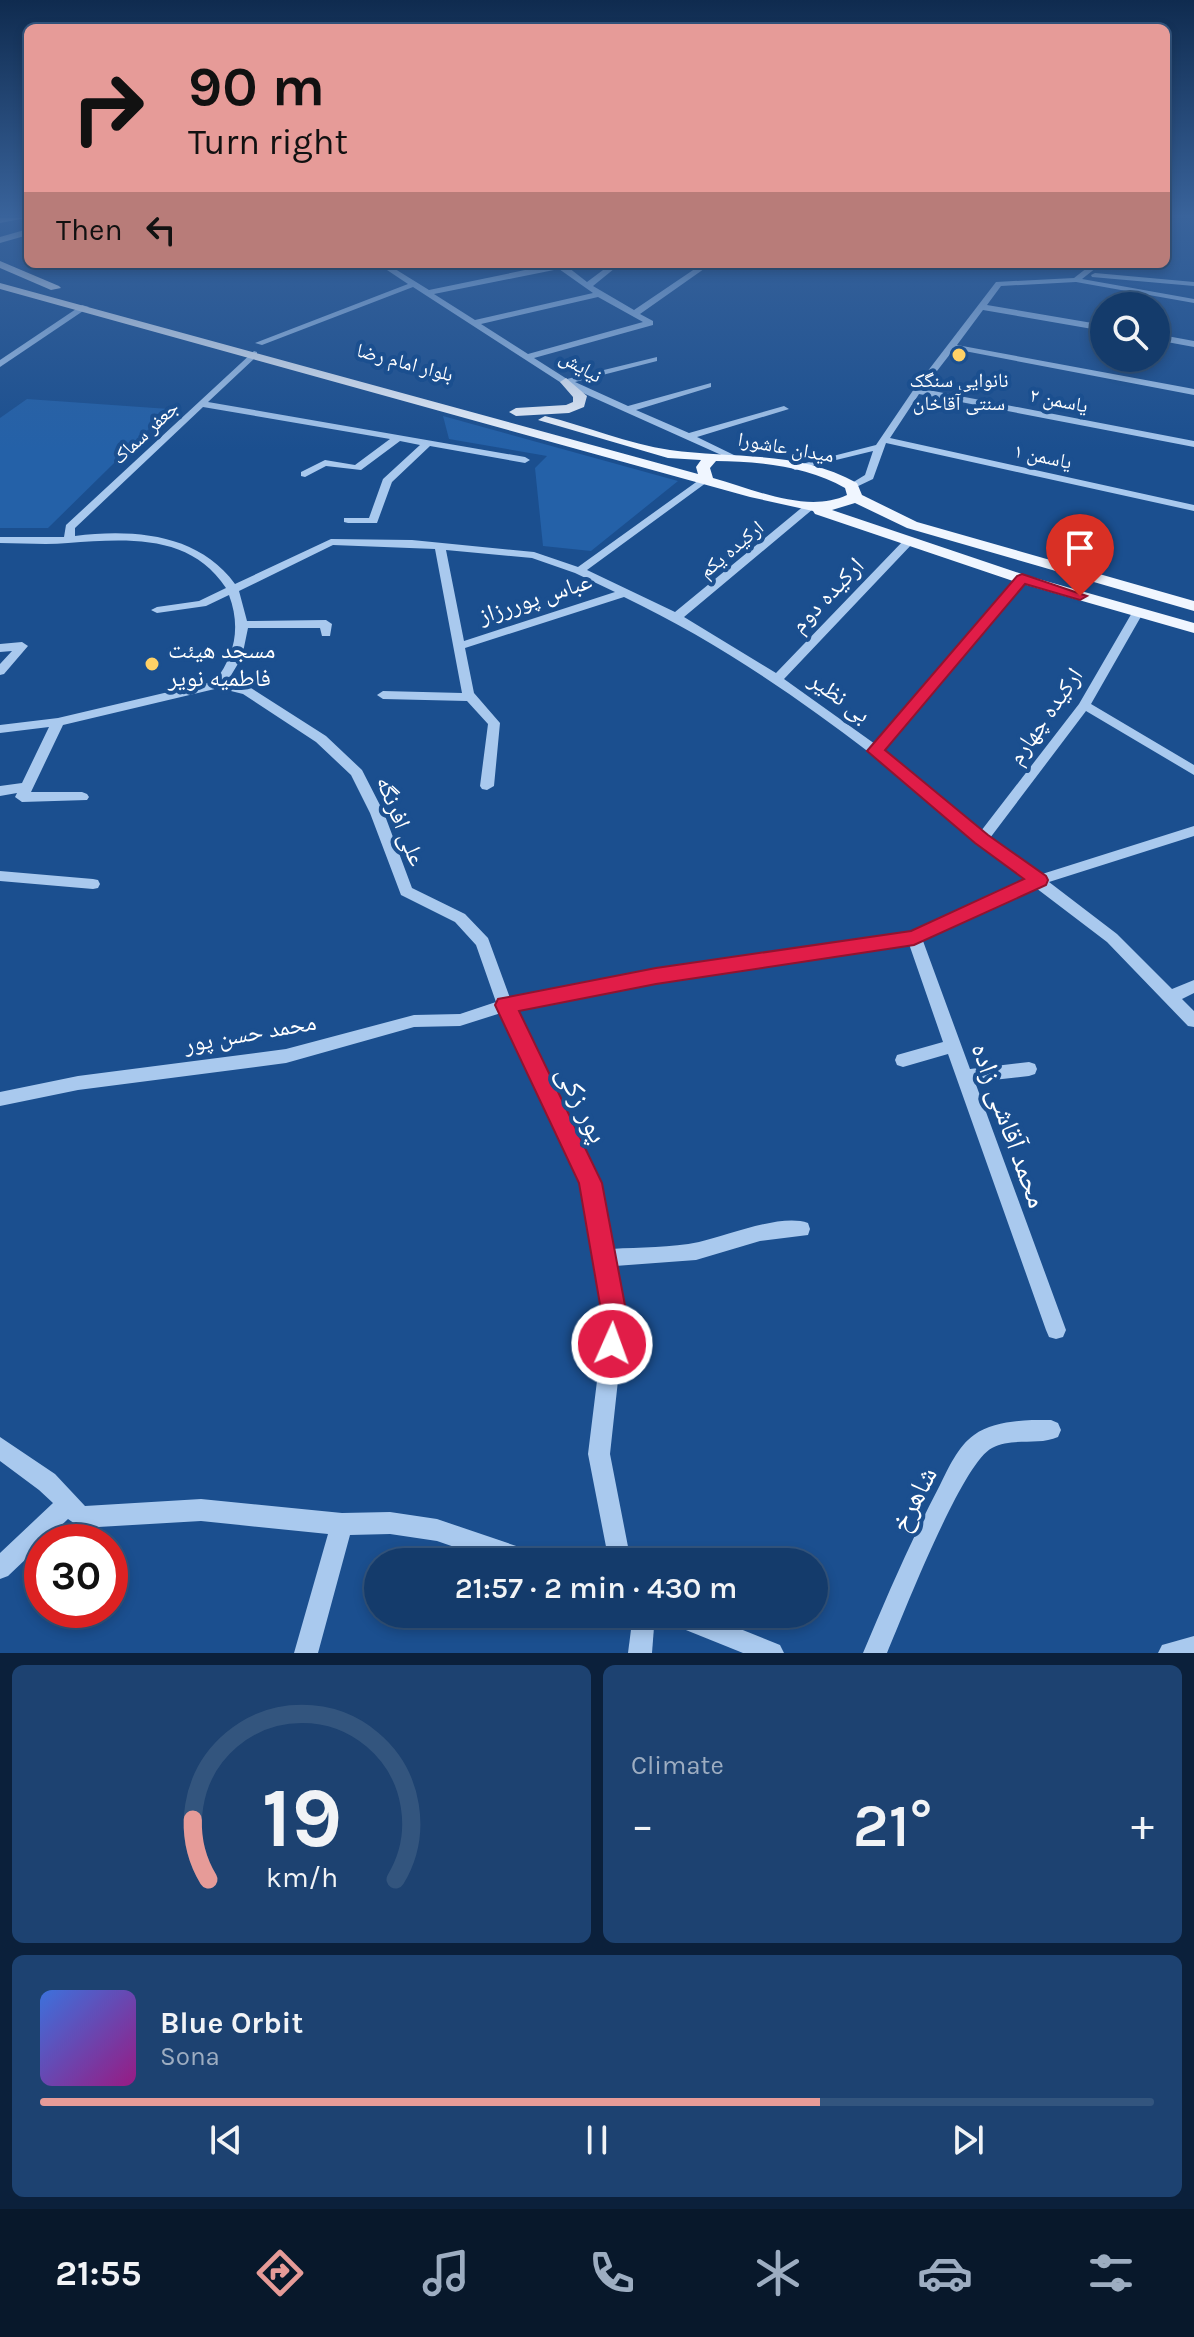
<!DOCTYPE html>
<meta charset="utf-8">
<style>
:root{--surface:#143b6b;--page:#1d4271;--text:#f1f3f6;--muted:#9dadc1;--line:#33557e;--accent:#e69b98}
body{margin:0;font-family:Karla,"Noto Naskh Arabic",sans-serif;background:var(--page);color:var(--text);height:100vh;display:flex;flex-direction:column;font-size:30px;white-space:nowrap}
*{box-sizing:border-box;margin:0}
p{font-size:26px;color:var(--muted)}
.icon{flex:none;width:44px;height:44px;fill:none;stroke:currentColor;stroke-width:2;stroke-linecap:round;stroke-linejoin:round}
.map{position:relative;height:1653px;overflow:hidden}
.panel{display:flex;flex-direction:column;gap:12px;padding:12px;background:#0b203b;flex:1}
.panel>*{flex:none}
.banner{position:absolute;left:24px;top:24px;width:1146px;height:244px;border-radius:12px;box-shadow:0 4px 12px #0003,0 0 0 2px var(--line);background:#e69b98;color:#111;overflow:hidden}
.buttons{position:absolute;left:1090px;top:292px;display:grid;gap:16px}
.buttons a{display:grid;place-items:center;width:80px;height:80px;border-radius:50%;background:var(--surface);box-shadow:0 4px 12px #0003,0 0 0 2px var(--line);font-size:40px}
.speed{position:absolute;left:24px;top:1524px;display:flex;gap:16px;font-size:40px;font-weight:700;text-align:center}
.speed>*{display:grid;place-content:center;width:104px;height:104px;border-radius:50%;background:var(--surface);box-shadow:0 4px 12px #0003,0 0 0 2px var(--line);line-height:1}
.speed .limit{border:12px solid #d22;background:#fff;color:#111}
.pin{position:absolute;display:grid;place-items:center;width:68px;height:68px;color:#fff;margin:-82px -34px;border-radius:50% 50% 50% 0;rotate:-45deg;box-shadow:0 0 8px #0007}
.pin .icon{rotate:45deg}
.me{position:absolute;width:88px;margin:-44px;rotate:2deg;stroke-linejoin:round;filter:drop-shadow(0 0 6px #0008)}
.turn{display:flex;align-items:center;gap:28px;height:168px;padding:0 32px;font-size:36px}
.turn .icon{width:104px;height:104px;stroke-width:2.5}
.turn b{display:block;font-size:56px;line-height:68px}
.then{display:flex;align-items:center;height:76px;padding:0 32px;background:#0003;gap:16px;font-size:30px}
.big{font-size:60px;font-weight:600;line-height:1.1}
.panel .card{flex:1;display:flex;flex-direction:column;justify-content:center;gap:12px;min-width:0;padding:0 28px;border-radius:12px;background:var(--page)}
.panel .dial{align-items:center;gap:0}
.dial svg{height:208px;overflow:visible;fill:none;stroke:var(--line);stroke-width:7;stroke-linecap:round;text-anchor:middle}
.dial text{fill:var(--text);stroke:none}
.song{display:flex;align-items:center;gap:24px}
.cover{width:96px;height:96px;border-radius:12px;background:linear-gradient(135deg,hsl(220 70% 55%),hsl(310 70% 35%))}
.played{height:8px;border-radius:4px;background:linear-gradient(90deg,var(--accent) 70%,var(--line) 70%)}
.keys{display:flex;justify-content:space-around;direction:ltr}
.heat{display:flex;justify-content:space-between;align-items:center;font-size:44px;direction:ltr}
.panel .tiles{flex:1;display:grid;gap:12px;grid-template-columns:1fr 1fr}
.card:last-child{grid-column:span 2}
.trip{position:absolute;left:364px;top:1548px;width:464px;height:80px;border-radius:40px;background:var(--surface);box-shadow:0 4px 12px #0003,0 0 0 2px var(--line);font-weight:600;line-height:80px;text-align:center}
.tabs{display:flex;height:128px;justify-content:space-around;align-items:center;background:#08182b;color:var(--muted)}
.tabs .icon{width:56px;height:56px}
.tabs .current{color:var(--accent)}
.tabs b{font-size:36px;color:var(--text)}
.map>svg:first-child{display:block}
</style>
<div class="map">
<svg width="1194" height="1653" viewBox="0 0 1194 1653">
<rect width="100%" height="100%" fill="#1b4f8f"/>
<g fill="#2461a8">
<polygon points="27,399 169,409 48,528 0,528 0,418"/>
<polygon points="443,416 678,481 591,551 543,546 535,468 547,456 449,439"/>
</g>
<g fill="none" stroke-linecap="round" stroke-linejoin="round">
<g fill="#a9c9ee" fill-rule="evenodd">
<path d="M378,264H387L429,290L554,264H564L587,282L611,264H620L593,286L634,310L702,264H711L640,314L653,321V325L534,358L567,379L657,357V361L575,382L628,406L711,383V387L636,410L689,433L784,406L789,409L697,437L736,456L728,458L563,384L413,287L262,345L255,343L408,284ZM559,269L593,293L475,320L434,294ZM598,297L643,322L528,354L481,324Z"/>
<polygon points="1092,264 1101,264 1082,279 1194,299 1194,303 1076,282 1001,286 987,305 1104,325 1104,331 983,310 957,345 1194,389 1194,395 954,349 923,389 1194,441 1194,447 919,394 890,438 1194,505 1194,511 886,443 873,479 852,489 847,486 865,475 873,451 795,470 790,467 876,445 914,389 996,282 1074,278"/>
<polygon points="1095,273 1194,282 1194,286 1092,277 1091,275"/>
<polygon points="82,305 89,307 0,367 0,360"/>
<polygon points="1156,334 1194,341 1194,347 1156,340"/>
<path d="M254,351L257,352V356L208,402L525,457L530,460L525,463L430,446L392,482L377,523H348L344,522V518H369L383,479L420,445L400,441L361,470L326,466L305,477L301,476V472L325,460L355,465L390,439L203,407L75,528V536C132,529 198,533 235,584L331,539L412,540L534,552L578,567L706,475L711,478L710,480L587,570L675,612L805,505H813V509L684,617L776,673L905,539H913V543L784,679L875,744L1018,577H1026V581L884,750L981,831L1079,704L1133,611H1141L1143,613L1091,704L1194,765V775L1086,711L990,838L1039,875L1194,826V836L1049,882L1117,934L1172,989L1194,980V993L1182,999L1194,1011V1027L1188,1026L1107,942L1036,888L923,941L970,1069L1029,1062L1035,1064L1037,1069L1035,1074L1029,1076L975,1082L1066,1330L1063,1337L1056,1339L1049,1337L1046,1330L948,1054L903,1067L897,1065L895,1060L897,1055L943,1042L909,944L656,982L515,1009L599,1183L612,1249C640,1247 671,1248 699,1242C727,1236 781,1213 808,1223L810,1229L808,1235L760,1241L696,1260L615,1266L625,1316L610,1454L631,1562H609L588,1454L605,1316L581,1183L501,1013L460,1026L414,1027L286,1063L78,1090L0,1106V1092L78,1076L286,1049L414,1015L460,1014L496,1002L476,945L455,922L401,895L370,813L351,775L316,742L243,694L219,688L63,725L31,792H82L87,794L89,797L87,800L22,802L15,797L17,793L0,796V786L22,783L49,727L0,733V725L58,718L215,681C235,655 241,627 229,595L206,606L157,613L151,610L157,607L199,601L226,588C190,533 126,539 68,543C46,545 23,543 0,543V537H64L66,525ZM333,545L435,549L462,693L383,691L377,695L383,699L467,701L488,724L480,786L482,789L487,790L494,786L500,723L474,693L465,648L624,597C712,639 793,694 870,753C923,794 973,839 1026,880L911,933L656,970L510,998L488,938L465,914L412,888L384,813L362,770L326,736L251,688L227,682L242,657L248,628H320L322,636H330L332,624L326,620L247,621L239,591ZM446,550L532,558L575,573L615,592L464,641Z"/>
<polygon points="22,642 28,646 4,674 0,675 0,664 12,651 0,652 0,644"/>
<polygon points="0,871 93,879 98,880 100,884 98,888 93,889 0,881"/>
<path d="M1032,1420H1051L1058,1423L1061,1430L1058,1437C1038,1446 1013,1437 992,1448C962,1463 903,1615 887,1653H863C887,1596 911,1540 940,1485C948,1469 958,1446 974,1435C990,1423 1013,1421 1032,1420Z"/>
<polygon points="0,1437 55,1474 85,1506 201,1499 342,1513 390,1512 437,1519 531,1551 539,1554 542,1562 498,1562 437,1541 390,1534 350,1535 318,1653 294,1653 328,1534 201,1521 81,1528 68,1519 8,1576 0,1579 0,1553 53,1503 39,1490 0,1461"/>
<polygon points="633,1614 655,1614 652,1653 628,1653"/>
<polygon points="663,1614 703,1614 780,1645 784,1653 743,1653 666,1622"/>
<polygon points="1194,1636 1194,1653 1158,1653 1162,1645"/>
</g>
<g fill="#f0f6ff" fill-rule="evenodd">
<polygon points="0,218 26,218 0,223"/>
<polygon points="28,229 28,235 0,243 0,237"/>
<polygon points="0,261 59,286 61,288 51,290 0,268"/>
<path d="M0,283L698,474L696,467L701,460L668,458L538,420L545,416C586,426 628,444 670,450C734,459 799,450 857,483L862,495L917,522L1194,601V611L907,528L855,503L832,510L1028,576L1194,623V633L1016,582L815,514L813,511L750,497L0,289ZM716,461C759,461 808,467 845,488L847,495C807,514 753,489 713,478L710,468Z"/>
<polygon points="566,378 587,396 584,407 569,413 516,416 509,412 516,408 566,405 573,402 573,397 560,382"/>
</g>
</g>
<linearGradient id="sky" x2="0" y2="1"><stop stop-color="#0f2b4f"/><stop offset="0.48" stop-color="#39639b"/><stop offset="1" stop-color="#39639b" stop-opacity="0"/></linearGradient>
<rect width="1194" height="450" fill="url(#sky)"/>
<polygon fill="#e11d48" stroke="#92132f" stroke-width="2" points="1022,574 1087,596 1080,600 1025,584 885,750 988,835 1046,876 1048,880 1046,885 914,945 656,984 519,1011 602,1183 627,1316 621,1352 612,1356 602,1352 599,1344 602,1316 579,1183 495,1005 498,999 656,968 911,931 1024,879 975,843 867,751 1017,576"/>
<g fill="#ffd166" stroke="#1b4f8f" stroke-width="3">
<circle cx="959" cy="355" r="8"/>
<circle cx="152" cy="664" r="8"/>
</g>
<g text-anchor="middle" stroke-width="8" stroke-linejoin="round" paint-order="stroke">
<g font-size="20" fill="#fff" stroke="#1b4f8f">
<text transform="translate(405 362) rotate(15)" y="7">بلوار امام رضا</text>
<text transform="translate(581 366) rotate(30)" y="7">نیایش</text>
<text transform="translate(1059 400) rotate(11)" y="7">یاسمن ۲</text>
<text transform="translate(145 432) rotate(-43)" y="7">جعفر سماک</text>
<text transform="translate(786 447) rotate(10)" y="7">میدان عاشورا</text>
<text transform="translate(1043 456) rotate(12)" y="7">یاسمن ۱</text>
<text transform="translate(731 549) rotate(-40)" y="7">ارکیده یکم</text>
</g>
<g font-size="20" fill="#fff" stroke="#1b4f8f">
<text x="959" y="387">نانوایی سنگک<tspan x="959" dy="23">سنتی آقاخان</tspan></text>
</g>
<g font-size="24" fill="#fff" stroke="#1b4f8f">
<text transform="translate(827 595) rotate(-46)" y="8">ارکیده دوم</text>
<text transform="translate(535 598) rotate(-18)" y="8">عباس پوررزاز</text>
<text transform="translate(840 697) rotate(36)" y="8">بی نظیر</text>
<text transform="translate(1045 716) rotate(-55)" y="8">ارکیده چهارم</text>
<text transform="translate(401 821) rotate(68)" y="8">علی افرنگه</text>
<text transform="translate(250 1033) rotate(-10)" y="8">محمد حسن پور</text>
</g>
<g font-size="24" fill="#fff" stroke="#1b4f8f" text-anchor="start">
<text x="168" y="658">مسجد هیئت<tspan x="168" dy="28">فاطمیه نویر</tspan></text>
</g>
<g font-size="28" fill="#fff" stroke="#1b4f8f">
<text transform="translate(583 1104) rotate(64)" y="10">پور زکی</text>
<text transform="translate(1010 1125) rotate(70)" y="10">محمد آقاشی زاده</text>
<text transform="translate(913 1499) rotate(-63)" y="10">شاهرخ</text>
</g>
</g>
</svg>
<div class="buttons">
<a><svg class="icon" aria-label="search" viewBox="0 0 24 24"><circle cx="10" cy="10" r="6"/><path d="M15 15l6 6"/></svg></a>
</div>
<div class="speed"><div class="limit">30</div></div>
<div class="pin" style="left:1080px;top:596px;background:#d93025"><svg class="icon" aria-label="arrive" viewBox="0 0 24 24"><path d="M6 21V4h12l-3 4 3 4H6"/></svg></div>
<svg class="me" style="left:612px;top:1344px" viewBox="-20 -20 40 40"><circle r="17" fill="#e11d48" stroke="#fff" stroke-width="3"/><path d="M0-11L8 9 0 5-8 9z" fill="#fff"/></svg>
<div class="trip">21:57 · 2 min · 430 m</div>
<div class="banner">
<div class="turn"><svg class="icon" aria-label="right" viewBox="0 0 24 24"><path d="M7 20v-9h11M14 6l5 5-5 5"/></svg><div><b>90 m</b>Turn right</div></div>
<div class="then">Then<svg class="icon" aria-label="left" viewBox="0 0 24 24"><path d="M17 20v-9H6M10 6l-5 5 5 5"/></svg></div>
</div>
</div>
<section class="panel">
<div class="tiles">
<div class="card dial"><svg viewBox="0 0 100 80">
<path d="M14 69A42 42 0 1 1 86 69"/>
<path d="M14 69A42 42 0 0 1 8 46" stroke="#e69b98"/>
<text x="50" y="56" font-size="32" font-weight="700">19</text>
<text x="50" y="72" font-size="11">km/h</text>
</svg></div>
<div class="card"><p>Climate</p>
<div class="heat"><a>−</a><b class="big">21°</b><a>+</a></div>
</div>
<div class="card">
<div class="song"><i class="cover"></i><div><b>Blue Orbit</b><p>Sona</p></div></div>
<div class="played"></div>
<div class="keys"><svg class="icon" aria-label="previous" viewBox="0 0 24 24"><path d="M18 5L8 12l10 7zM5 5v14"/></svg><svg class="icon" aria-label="pause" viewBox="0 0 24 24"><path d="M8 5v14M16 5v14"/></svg><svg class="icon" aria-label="next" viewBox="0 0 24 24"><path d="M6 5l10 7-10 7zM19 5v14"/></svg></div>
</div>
</div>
</section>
<nav class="tabs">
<b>21:55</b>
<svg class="icon current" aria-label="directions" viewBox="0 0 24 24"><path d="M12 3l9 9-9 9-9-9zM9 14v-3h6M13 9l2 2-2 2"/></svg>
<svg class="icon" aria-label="music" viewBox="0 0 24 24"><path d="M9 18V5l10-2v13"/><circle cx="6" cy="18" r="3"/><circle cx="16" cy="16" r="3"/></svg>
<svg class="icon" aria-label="phone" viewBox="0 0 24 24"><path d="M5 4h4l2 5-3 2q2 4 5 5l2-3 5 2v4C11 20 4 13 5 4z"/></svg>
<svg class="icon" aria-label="climate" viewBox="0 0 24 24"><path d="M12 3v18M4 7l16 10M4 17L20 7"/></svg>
<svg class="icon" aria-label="car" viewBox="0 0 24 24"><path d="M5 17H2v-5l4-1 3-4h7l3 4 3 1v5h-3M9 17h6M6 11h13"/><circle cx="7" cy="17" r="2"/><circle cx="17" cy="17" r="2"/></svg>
<svg class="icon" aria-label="filters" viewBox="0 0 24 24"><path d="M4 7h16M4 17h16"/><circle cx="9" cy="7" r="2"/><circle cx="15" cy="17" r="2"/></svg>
</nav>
